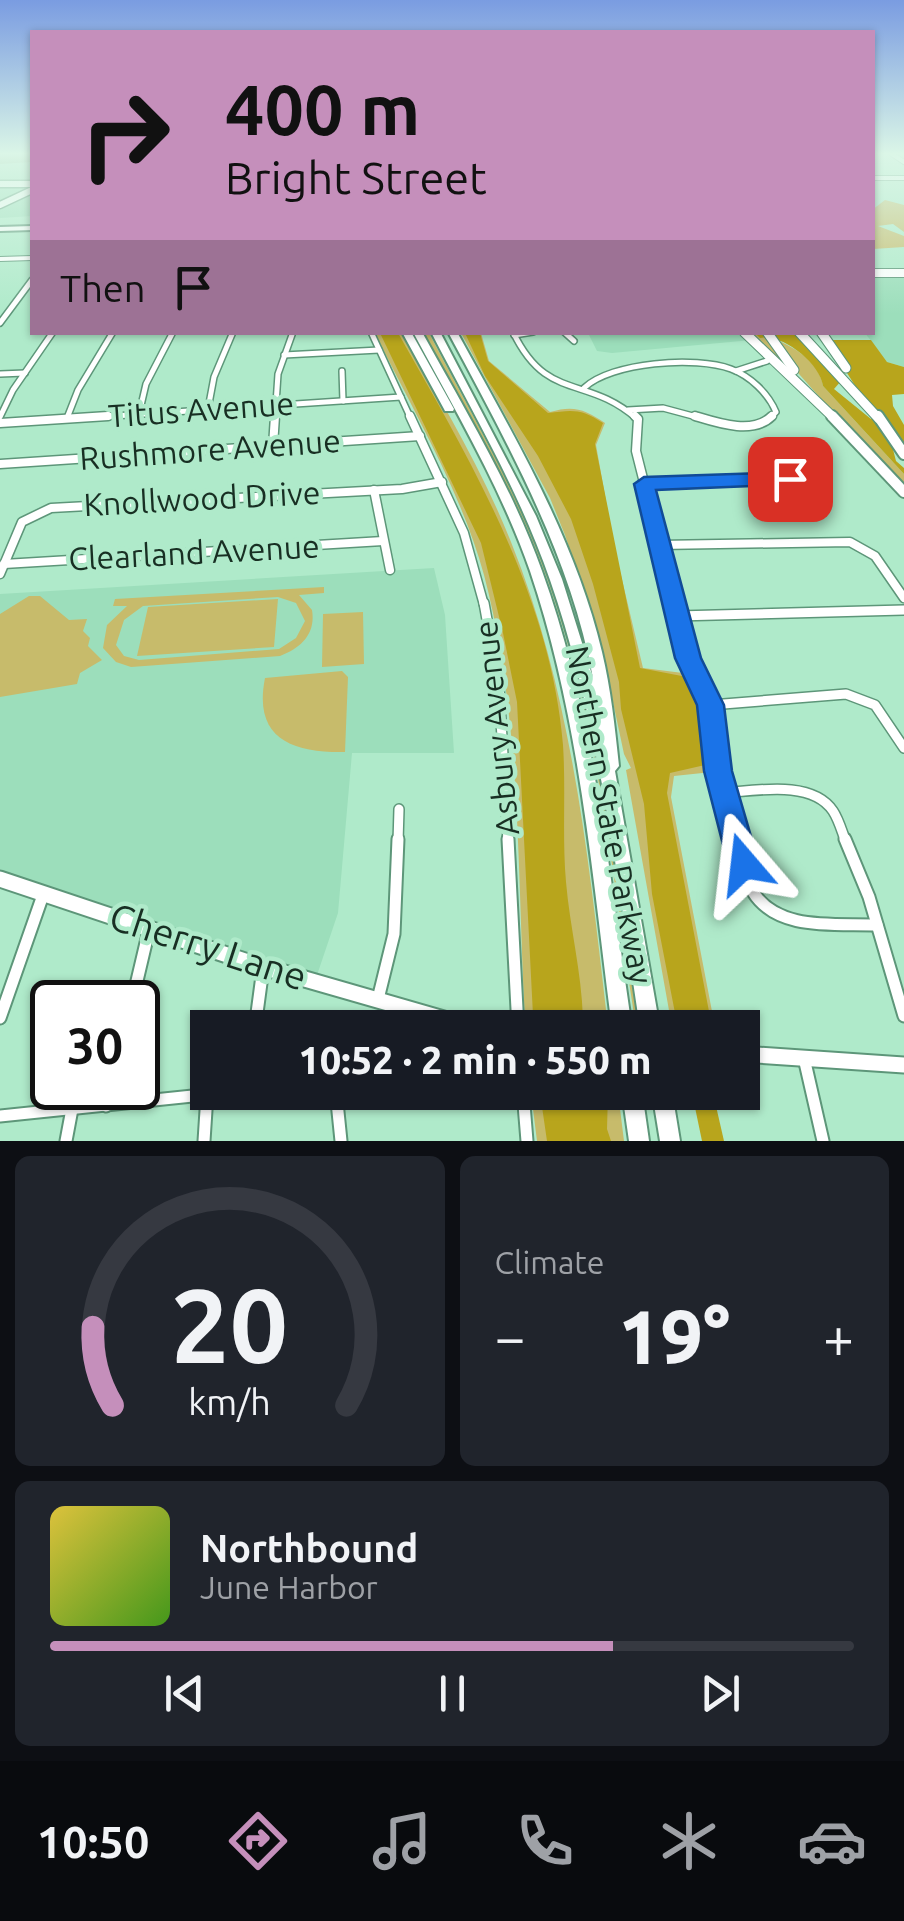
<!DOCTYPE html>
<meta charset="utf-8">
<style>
:root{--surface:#171b24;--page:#20242c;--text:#f1f3f6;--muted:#9ea1a6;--line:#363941;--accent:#c58fbb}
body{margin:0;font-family:Ubuntu,sans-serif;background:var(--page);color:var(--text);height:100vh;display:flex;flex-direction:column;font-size:38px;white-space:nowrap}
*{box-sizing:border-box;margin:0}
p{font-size:32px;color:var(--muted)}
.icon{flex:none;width:55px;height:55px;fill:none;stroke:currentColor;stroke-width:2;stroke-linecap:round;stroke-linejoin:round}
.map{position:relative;height:1141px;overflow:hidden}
.drawer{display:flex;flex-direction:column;gap:15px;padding:15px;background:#0d0f14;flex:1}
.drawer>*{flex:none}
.guide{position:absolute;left:30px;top:30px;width:845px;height:305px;border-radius:0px;box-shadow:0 2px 8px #0004;background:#c58fbb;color:#111;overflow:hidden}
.speed{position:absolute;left:30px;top:980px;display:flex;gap:20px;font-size:50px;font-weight:700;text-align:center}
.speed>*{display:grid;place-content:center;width:130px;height:130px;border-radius:50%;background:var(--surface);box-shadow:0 2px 8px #0004;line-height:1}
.speed .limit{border:5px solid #111;border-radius:15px;background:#fff;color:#111}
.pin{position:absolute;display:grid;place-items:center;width:85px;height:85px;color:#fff;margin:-42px;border-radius:20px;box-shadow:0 5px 15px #0006}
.me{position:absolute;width:110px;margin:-55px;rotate:343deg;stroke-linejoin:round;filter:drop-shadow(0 0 8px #0008)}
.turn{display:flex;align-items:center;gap:35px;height:210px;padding:0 30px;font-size:45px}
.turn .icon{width:130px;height:130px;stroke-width:2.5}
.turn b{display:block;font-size:70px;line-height:85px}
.then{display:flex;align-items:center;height:95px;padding:0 30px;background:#0003;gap:20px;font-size:38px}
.big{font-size:75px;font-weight:800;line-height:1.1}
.drawer .card{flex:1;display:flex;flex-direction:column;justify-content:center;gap:15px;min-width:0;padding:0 35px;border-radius:15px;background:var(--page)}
.drawer .dial{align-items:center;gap:0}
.dial svg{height:260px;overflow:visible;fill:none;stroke:var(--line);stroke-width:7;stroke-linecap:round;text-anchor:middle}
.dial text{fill:var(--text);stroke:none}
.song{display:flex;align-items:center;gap:30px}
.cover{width:120px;height:120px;border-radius:15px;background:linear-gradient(135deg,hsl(50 70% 55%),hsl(100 70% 35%))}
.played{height:10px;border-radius:5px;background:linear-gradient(90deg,var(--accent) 70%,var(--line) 70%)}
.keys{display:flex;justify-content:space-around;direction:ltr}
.heat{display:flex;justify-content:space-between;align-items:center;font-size:55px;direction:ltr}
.drawer .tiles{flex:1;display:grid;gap:15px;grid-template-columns:1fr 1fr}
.card:last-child{grid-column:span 2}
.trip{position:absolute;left:190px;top:1010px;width:570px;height:100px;border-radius:0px;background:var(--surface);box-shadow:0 2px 8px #0004;font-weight:800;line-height:100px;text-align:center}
.tab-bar{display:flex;height:160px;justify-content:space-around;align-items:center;background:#090b0e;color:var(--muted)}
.tab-bar .icon{width:70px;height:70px}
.tab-bar .current{color:var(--accent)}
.tab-bar b{font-size:45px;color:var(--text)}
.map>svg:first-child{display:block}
</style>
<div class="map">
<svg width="904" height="1141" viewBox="0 0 904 1141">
<rect width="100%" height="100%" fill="#afeaca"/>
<g fill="#9cdebb">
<polygon points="0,154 32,154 32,184 29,187 32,190 32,216 0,218"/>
<polygon points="904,272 904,367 887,362 865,333 872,332 873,273"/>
<polygon points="744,332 752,340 612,353 597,351 588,333"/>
<polygon points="434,568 445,615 454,753 352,753 338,913 315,981 0,879 0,594"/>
</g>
<g fill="#c7bb6b" fill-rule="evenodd">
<polygon points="885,200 904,205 904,232 893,224 878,226 904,236 904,247 873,249 872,210"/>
<path d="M375,333H402C441,401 482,469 511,542C573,696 589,864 608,1027H535L525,1021C517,874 522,719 484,575C461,491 413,411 375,333Z"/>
<path d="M424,333H429C477,425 531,516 562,616C603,749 618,891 642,1027H636C611,871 597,706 539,557C509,479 463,406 424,333Z"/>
<path d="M461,333H481L489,361L550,412C573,405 585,409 605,423L596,445L614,546L643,668L691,674L706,710L712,772L674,776L671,797L715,1027H672L626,770L631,768L624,754L600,641L565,535L550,498Z"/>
<path d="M744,333C769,332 819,354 823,386L904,474V492L791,365H780Z"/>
<path d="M324,587V593L299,595L312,610C316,634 301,648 280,656L131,667L116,662L103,648L107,625L127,606H113L115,599ZM278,597L296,603L305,621L296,638L279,649L139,660L124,656L116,645L124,620L143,606Z"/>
<polygon points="29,596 40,596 69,620 87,619 83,631 90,638 88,646 102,660 80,673 77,684 0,697 0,614"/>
<polygon points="278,599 274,647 137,656 148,607"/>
<polygon points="363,612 364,664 322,667 323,614"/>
<path d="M342,671L348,677L345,752C291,753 253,738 265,678Z"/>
<polygon points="531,1093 618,1093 624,1141 537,1141"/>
</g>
<g fill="#b8a51c">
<path d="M380,333H398C470,460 551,596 563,745C566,791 562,837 566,882C570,930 583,977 583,1025L541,1023L533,1015L517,702L503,633L481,543Z"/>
<path d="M465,333H480L488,361L548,413C572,410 581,408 603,423L595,444L640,668L687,677L701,713L705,765L670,773L667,793L712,1027H682L675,1013L652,894L644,804L621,709L619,682L593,584L571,519L538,456L485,376Z"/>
<path d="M755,333L796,334L841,381L834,389L871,419L877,420L826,340H871L887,362L904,367V394L892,395L893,406L904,425V454L889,434L896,461L904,468V474L823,386C820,363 782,333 760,338Z"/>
<polygon points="540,1093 608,1093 607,1129 611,1141 547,1141"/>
<polygon points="692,1093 713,1093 724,1141 702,1141"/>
</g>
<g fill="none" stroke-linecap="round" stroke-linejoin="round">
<defs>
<g id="street-far4">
<polyline points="892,154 904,162"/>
<polyline points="872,178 904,178"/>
<polyline points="0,259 32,258"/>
</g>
<g id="street-far3">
<polyline points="0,323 32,280"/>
<polyline points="371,332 411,419"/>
<path d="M513,332C547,403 586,374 637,419"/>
<polyline points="564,332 574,341"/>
<polyline points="514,335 533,332"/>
<polyline points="284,355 379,350"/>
<polyline points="342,371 343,401"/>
<polyline points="736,371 767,361"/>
<polyline points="0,374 25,373"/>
<path d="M584,388C611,362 696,356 731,369C750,376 768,393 776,412L769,419"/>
<polyline points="208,409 214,377 233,332"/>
<polyline points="628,410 663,408 704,419"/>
<polyline points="139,414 146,384 173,332"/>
<polyline points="0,417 13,390 53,332"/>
<polyline points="67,418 78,390 113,332"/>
<polyline points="69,419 401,397"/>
<polyline points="275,419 278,374 293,332"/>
</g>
<g id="street-far2">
<polyline points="410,416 464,533 484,605"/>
<polyline points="635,416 638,419 636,451 675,605"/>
<path d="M695,416C718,423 753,435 772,416"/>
<polyline points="0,423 108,416"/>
<polyline points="273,446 275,416"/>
<polyline points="0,464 420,436"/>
<polyline points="644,484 827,478"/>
<polyline points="374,490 390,570"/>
<polyline points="659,545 850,542 875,556 904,598"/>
<polyline points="4,564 383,541"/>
<polyline points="0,574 22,522 51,508 402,489 442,482"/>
</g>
<g id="street-far1">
<polyline points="484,603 499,686 508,842"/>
<polyline points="674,603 688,658 711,705 723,793 737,842"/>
<polyline points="677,616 904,610"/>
<polyline points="711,705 846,694 875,705 904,748"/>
<path d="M723,793C754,791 812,779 833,811C839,820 842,832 846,842"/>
<polyline points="398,842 399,809"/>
</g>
<g id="street">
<polyline points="508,839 518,1028"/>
<path d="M737,839C742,856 744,878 753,892C778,932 836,923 877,925"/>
<polyline points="845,839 869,897 904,1016"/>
<polyline points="378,999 394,934 398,839"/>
<polyline points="132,1002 149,930"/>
<polyline points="0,1018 43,895"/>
<polyline points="255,1028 263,968"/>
<polyline points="804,1058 823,1141"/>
<polyline points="336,1092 341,1141"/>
<polyline points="523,1092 527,1141"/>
<polyline points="106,1106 111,1088"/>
<polyline points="0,1116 231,1092"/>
<polyline points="66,1141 72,1109"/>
<polyline points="204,1141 207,1095"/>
</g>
<polyline id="secondary-far2" points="0,205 32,190"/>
<polyline id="secondary-far1" points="872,273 904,273"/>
<g id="secondary">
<polyline points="0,879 263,967 475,1028"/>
<polyline points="742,1054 904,1065"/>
</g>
<polyline id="primary-far2" points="0,184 32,184"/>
<g id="primary-far1">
<polyline points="744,332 835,419"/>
<polyline points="767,332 794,370"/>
<polyline points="799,332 879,419"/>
<polyline points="821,332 846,368"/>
</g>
<g id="primary">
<polyline points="832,416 904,492"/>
<polyline points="878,416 904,454"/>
</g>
<g id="highway">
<polygon points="32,226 32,230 0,231 0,227"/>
<polygon points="402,332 411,332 454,409 453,411 445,411 444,409"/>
<path d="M413,332H422C465,410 512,487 542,571C595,717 609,875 632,1028H612C592,875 580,718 530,571C501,488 455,410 413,332Z"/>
<path d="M431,332H440L536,516L562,579L593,678C570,554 507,443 448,332H457C513,434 575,538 602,652C611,690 615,728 619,766L615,771L660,1028H640C617,877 600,724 550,580C520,493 473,413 431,332Z"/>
<polygon points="622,1092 642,1092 649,1141 629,1141"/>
<polygon points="652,1092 672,1092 680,1141 660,1141"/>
</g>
</defs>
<use href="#street-far4" stroke="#5d9679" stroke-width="6"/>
<use href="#street-far3" stroke="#5d9679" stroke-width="8"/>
<use href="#street-far2" stroke="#5d9679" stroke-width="11"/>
<use href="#street-far1" stroke="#5d9679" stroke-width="12"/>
<use href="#street" stroke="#5d9679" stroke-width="15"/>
<use href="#secondary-far2" stroke="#5d9679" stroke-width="9"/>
<use href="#secondary-far1" stroke="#5d9679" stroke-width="10"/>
<use href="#secondary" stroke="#5d9679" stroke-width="19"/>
<use href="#primary-far2" stroke="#5d9679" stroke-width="9"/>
<use href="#primary-far1" stroke="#5d9679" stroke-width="11"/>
<use href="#primary" stroke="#5d9679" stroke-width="14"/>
<use href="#highway" stroke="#5d9679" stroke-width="4"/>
<use href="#street-far4" stroke="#fff" stroke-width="4"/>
<use href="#street-far3" stroke="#fff" stroke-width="5"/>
<use href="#street-far2" stroke="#fff" stroke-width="8"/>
<use href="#street-far1" stroke="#fff" stroke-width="9"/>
<use href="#street" stroke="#fff" stroke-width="11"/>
<use href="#secondary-far2" stroke="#fff" stroke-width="6"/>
<use href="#secondary-far1" stroke="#fff" stroke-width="8"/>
<use href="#secondary" stroke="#fff" stroke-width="15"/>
<use href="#primary-far2" stroke="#fff" stroke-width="6"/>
<use href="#primary-far1" stroke="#fff" stroke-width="9"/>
<use href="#primary" stroke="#fff" stroke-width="10"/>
<use href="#highway" fill="#fff" fill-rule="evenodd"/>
</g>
<polygon fill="#7a9b74" points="0,154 32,154 32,162 0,164"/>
<linearGradient id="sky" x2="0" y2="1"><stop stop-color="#7a9ce1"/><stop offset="0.49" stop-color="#dbf6e7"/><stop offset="1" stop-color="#dbf6e7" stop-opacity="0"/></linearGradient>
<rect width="904" height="314" fill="url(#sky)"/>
<polygon fill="#1a73e8" stroke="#114b97" stroke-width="2.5" points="790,472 797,474 797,484 656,490 701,658 724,705 732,771 759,864 755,875 744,879 733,875 728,864 704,771 697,705 675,658 634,484 644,477"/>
<g text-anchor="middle" stroke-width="9" stroke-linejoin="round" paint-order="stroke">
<g font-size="32" fill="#182f23" stroke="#afeaca">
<text transform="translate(201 410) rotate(-4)" y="11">Titus Avenue</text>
<text transform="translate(210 450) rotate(-4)" y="11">Rushmore Avenue</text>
<text transform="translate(202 499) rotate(-3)" y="11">Knollwood Drive</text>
<text transform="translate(194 553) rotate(-3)" y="11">Clearland Avenue</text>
<text transform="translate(497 728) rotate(-96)" y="11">Asbury Avenue</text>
<text transform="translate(609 815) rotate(79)" y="11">Northern State Parkway</text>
</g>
<g font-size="38" fill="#182f23" stroke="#afeaca">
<text transform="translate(208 947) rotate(18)" y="13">Cherry Lane</text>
</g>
</g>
</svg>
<div class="speed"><div class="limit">30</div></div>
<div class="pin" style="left:790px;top:479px;background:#d93025"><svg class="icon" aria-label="arrive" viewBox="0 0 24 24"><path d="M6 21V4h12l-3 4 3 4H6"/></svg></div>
<svg class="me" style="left:744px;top:864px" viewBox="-20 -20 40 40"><path d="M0-17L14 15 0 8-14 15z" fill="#1a73e8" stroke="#fff" stroke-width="4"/></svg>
<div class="trip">10:52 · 2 min · 550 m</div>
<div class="guide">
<div class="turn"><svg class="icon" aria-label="right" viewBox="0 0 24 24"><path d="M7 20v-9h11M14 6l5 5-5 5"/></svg><div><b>400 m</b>Bright Street</div></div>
<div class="then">Then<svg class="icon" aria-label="arrive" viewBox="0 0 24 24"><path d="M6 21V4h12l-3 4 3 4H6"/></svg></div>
</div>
</div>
<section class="drawer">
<div class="tiles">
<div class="card dial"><svg viewBox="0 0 100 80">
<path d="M14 69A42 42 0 1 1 86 69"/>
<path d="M14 69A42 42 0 0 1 8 45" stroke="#c58fbb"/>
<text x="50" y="56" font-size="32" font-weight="700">20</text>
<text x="50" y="72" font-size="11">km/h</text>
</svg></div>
<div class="card"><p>Climate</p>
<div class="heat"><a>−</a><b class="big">19°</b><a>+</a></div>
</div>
<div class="card">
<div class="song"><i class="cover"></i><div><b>Northbound</b><p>June Harbor</p></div></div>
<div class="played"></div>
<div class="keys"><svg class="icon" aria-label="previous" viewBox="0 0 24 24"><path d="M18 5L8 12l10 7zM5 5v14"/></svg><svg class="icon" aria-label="pause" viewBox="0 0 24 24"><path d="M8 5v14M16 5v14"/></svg><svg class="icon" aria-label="next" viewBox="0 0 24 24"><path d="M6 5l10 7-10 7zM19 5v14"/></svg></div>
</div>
</div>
</section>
<nav class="tab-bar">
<b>10:50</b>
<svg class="icon current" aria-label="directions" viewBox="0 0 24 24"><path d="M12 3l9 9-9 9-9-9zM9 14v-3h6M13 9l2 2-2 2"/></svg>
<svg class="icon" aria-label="music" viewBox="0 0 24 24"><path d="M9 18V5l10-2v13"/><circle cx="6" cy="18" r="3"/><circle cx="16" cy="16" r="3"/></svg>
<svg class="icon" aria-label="phone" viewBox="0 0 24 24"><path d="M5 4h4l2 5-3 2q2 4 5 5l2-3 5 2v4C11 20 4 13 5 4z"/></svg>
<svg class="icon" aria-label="climate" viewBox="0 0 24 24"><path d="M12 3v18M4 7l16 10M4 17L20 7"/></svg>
<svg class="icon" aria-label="car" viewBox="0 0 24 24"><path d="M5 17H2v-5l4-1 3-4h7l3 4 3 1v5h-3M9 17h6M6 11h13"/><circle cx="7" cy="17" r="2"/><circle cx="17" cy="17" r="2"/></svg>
</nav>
